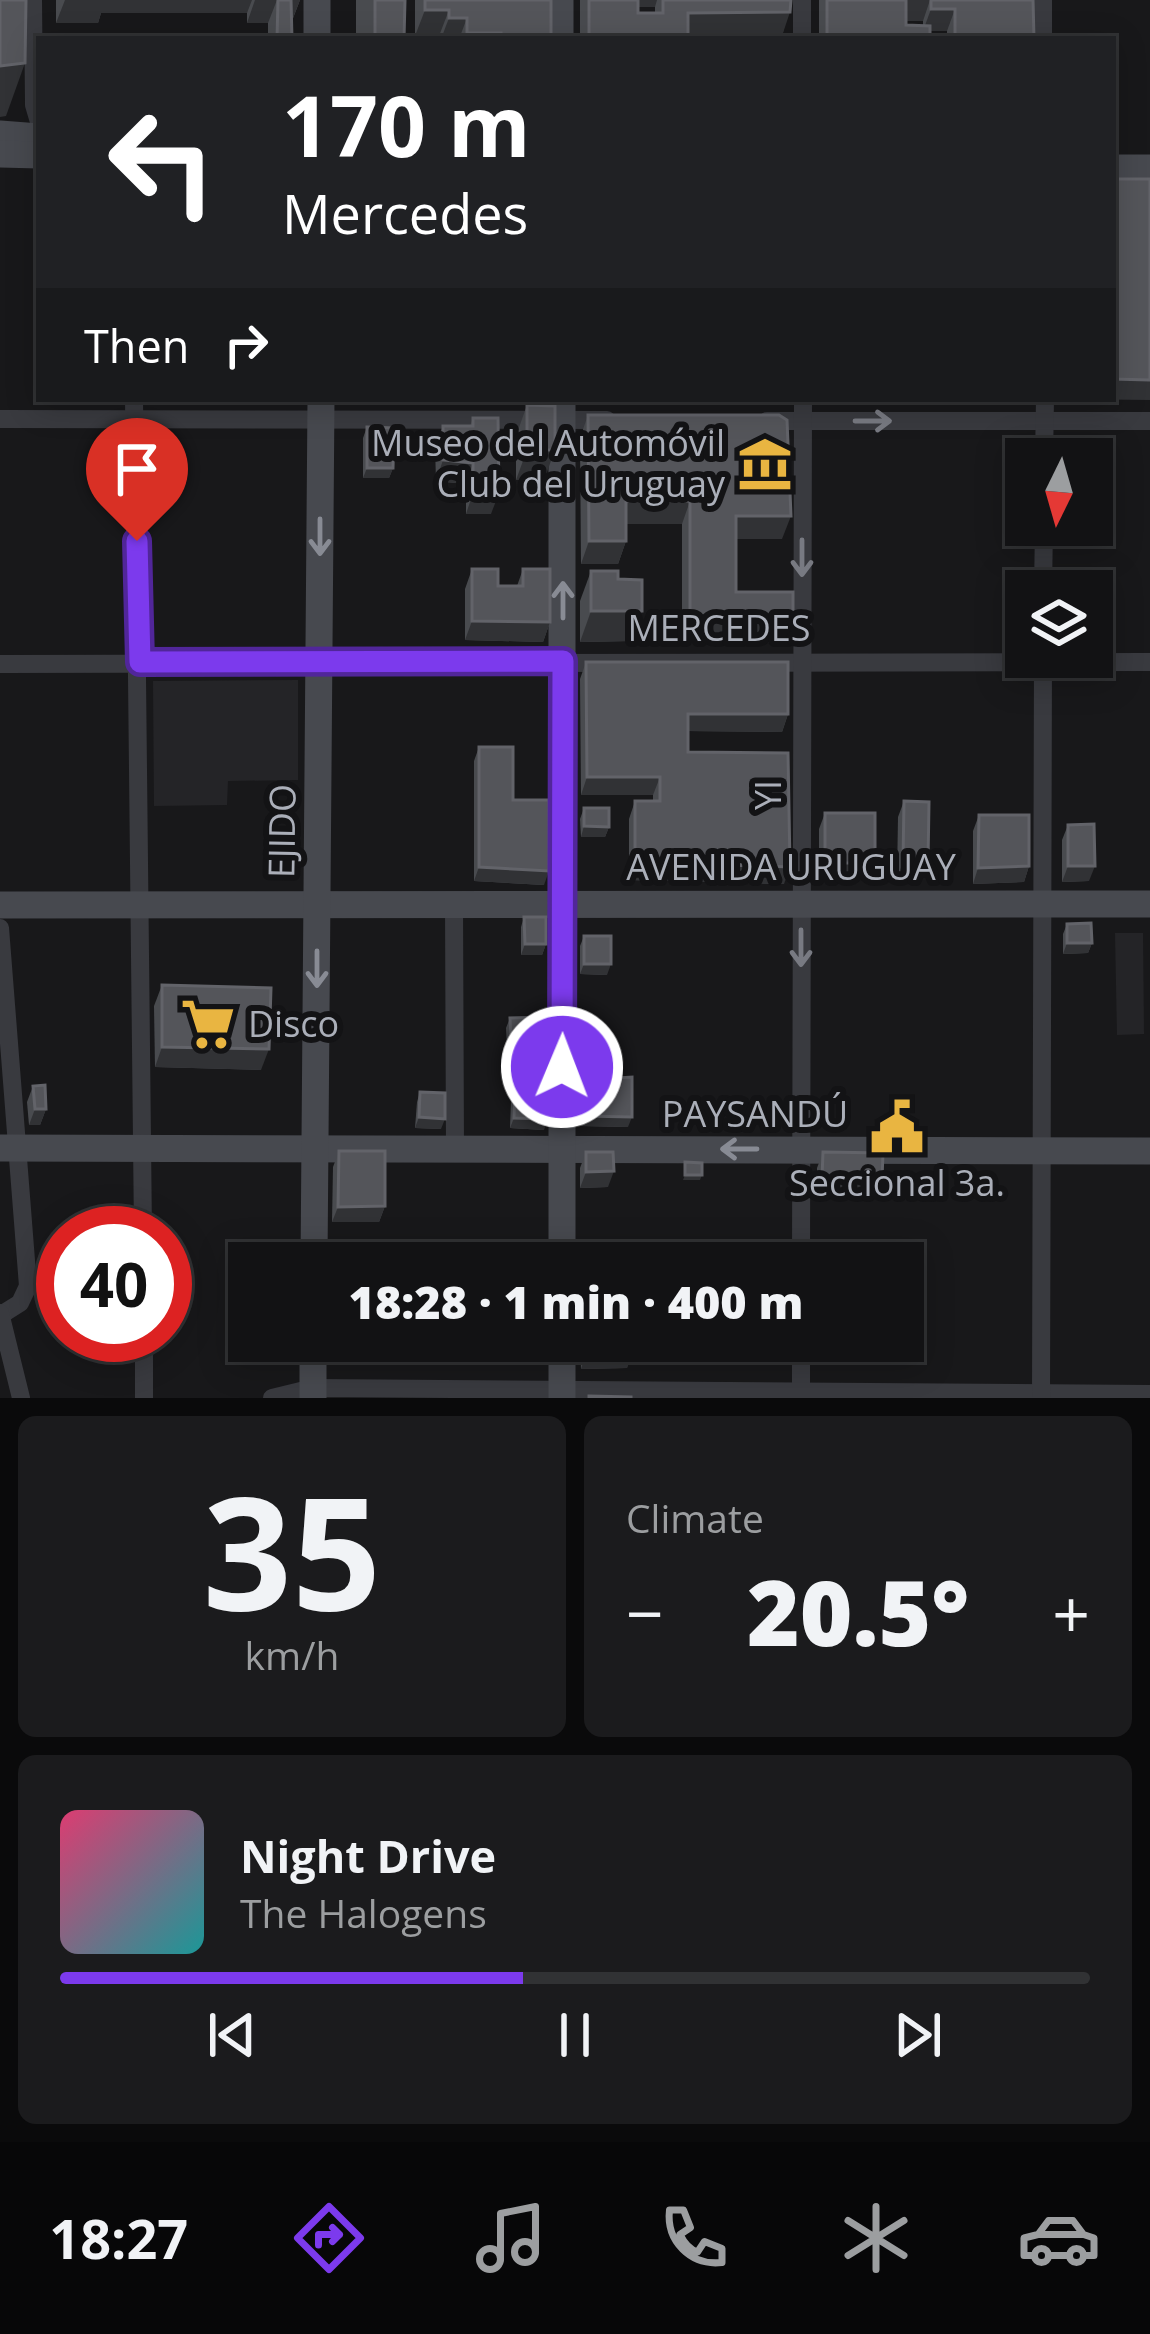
<!DOCTYPE html>
<meta charset="utf-8">
<style>
:root{--surface:#121214;--page:#1b1b1d;--text:#f1f3f6;--muted:#9c9ea0;--line:#313234;--accent:#7c3aed}
body{margin:0;font-family:"Open Sans",sans-serif;background:var(--page);color:var(--text);height:100vh;display:flex;flex-direction:column;font-size:45px;white-space:nowrap}
*{box-sizing:border-box;margin:0}
p{font-size:39px;color:var(--muted)}
.icon{flex:none;width:66px;height:66px;fill:none;stroke:currentColor;stroke-width:2;stroke-linecap:round;stroke-linejoin:round}
.map{position:relative;height:1398px;overflow:hidden}
.panel{display:flex;flex-direction:column;gap:18px;padding:18px;background:#0a0a0b;flex:1}
.panel>*{flex:none}
.hud{position:absolute;left:36px;top:36px;width:1080px;height:366px;border-radius:0px;box-shadow:0 6px 30px #0003,0 0 0 3px var(--line);background:#202124;color:#fff;overflow:hidden}
.needle{width:78px;rotate:185deg}
.fabs{position:absolute;left:1005px;top:438px;display:grid;gap:24px}
.fabs a{display:grid;place-items:center;width:108px;height:108px;border-radius:0px;background:var(--surface);box-shadow:0 6px 30px #0003,0 0 0 3px var(--line);font-size:60px}
.speed{position:absolute;left:36px;top:1206px;display:flex;gap:24px;font-size:60px;font-weight:700;text-align:center}
.speed>*{display:grid;place-content:center;width:156px;height:156px;border-radius:50%;background:var(--surface);box-shadow:0 6px 30px #0003,0 0 0 3px var(--line);line-height:1}
.speed .limit{border:18px solid #d22;background:#fff;color:#111}
.pin{position:absolute;display:grid;place-items:center;width:102px;height:102px;color:#fff;margin:-123px -51px;border-radius:50% 50% 50% 0;rotate:-45deg;box-shadow:0 0 12px #0007}
.pin .icon{rotate:45deg}
.me{position:absolute;width:132px;margin:-66px;rotate:1deg;stroke-linejoin:round;filter:drop-shadow(0 0 9px #0008)}
.turn{display:flex;align-items:center;gap:42px;height:252px;padding:0 48px;font-size:54px}
.turn .icon{width:156px;height:156px;stroke-width:2.5}
.turn b{display:block;font-size:84px;line-height:102px}
.then{display:flex;align-items:center;height:114px;padding:0 48px;background:#0003;gap:24px;font-size:45px}
.big{font-size:90px;font-weight:800;line-height:1.1}
.panel .widget{flex:1;display:flex;flex-direction:column;justify-content:center;gap:18px;min-width:0;padding:0 42px;border-radius:18px;background:var(--page)}
.panel .dial{align-items:center;gap:0}
.dial b{font-size:156px;line-height:1}
.song{display:flex;align-items:center;gap:36px}
.cover{width:144px;height:144px;border-radius:18px;background:linear-gradient(135deg,hsl(340 70% 55%),hsl(180 70% 35%))}
.played{height:12px;border-radius:6px;background:linear-gradient(90deg,var(--accent) 45%,var(--line) 45%)}
.keys{display:flex;justify-content:space-around;direction:ltr}
.heat{display:flex;justify-content:space-between;align-items:center;font-size:66px;direction:ltr}
.panel .tiles{flex:1;display:grid;gap:18px;grid-template-columns:1fr 1fr}
.widget:last-child{grid-column:span 2}
.trip{position:absolute;left:228px;top:1242px;width:696px;height:120px;border-radius:0px;background:var(--surface);box-shadow:0 6px 30px #0003,0 0 0 3px var(--line);font-weight:800;line-height:120px;text-align:center}
.tabs{display:flex;height:192px;justify-content:space-around;align-items:center;background:#070708;color:var(--muted)}
.tabs .icon{width:84px;height:84px}
.tabs .active{color:var(--accent)}
.tabs b{font-size:54px;color:var(--text)}
.map>svg:first-child{display:block}
</style>
<div class="map">
<svg width="1150" height="1398" viewBox="0 0 1150 1398">
<rect width="100%" height="100%" fill="#18181a"/>
<g fill="#242427">
<polygon points="298,680 298,780 228,781 227,805 154,806 153,681"/>
<polygon points="1115,933 1143,933 1144,1034 1117,1035"/>
</g>
<g fill="none" stroke-linecap="round" stroke-linejoin="round">
<g stroke="#393a3f" stroke-width="18">
<polyline points="33,0 34,105 39,122"/>
<polyline points="1043,0 1043,39"/>
<polyline points="802,39 802,0"/>
<polyline points="134,399 143,1233"/>
<polyline points="0,419 607,420"/>
<polyline points="767,421 1150,421"/>
<polyline points="1044,459 1045,399"/>
<polyline points="1043,591 1044,525"/>
<polyline points="0,664 1150,662"/>
<polyline points="454,903 455,1149"/>
<polyline points="0,928 28,1286 20,1303 1,1315"/>
<polyline points="801,1263 803,399"/>
<polyline points="0,1313 21,1398"/>
<polyline points="144,1335 144,1398"/>
<polyline points="272,1398 313,1388 1150,1394"/>
<polyline points="801,1398 801,1341"/>
<polyline points="1041,1398 1043,657"/>
</g>
<g stroke="#47494f" stroke-width="27">
<polyline points="317,0 317,39"/>
<polyline points="560,39 560,0"/>
<polyline points="0,134 39,137"/>
<polyline points="0,154 39,155"/>
<polyline points="1113,168 1150,168"/>
<polyline points="0,905 1150,904"/>
<polyline points="0,1148 1150,1151"/>
<polyline points="314,1263 321,399"/>
<polyline points="562,1263 562,399"/>
<polyline points="562,1341 562,1398"/>
<polyline points="313,1398 313,1341"/>
</g>
</g>
<g fill="#494b4f" fill-rule="evenodd">
<polygon points="56,0 300,0 292,21 292,39 268,39 268,23 247,23 247,13 101,13 98,23 56,23"/>
<polygon points="356,0 405,0 404,39 356,39"/>
<polygon points="415,0 551,0 551,39 439,39 439,36 415,36"/>
<path d="M580,0H791L782,36L688,37V39H580ZM638,7H655V13H638Z"/>
<path d="M819,0H1033L1034,39H947V31H930V39H819ZM906,21H923V25H906Z"/>
<polygon points="527,405 544,480 516,480 516,436"/>
<polygon points="588,415 782,539 736,539 736,592 784,643 682,640 682,524 626,524 626,541 618,564 581,564 580,438"/>
<polygon points="473,418 491,514 466,514 466,484 436,481 435,447 443,426 470,426"/>
<polygon points="367,427 393,468 389,478 363,478 363,438"/>
<polygon points="472,569 498,586 517,586 523,569 550,622 543,642 465,640 465,589"/>
<polygon points="591,571 618,579 631,641 580,642 580,601"/>
<polygon points="586,662 788,714 782,732 688,731 688,752 784,884 629,880 629,819 635,801 653,801 653,795 581,795 580,679"/>
<polygon points="479,747 513,800 544,885 474,881 474,761"/>
<polygon points="904,801 928,863 922,878 897,878 898,817"/>
<polygon points="584,808 609,827 605,837 581,837 580,819"/>
<polygon points="825,813 869,879 819,879 819,829"/>
<polygon points="979,815 1029,866 1024,882 973,884 973,831"/>
<polygon points="1068,825 1089,881 1062,882 1062,840"/>
<polygon points="524,917 546,944 542,955 521,955 521,927"/>
<polygon points="1067,924 1092,943 1088,953 1063,954 1063,934"/>
<polygon points="584,936 607,975 580,974 580,946"/>
<polygon points="162,985 261,1070 155,1067 154,1006"/>
<polygon points="510,1018 544,1047 507,1048 506,1028"/>
<polygon points="534,1066 544,1130 510,1128 511,1102 515,1092 529,1092 530,1077"/>
<polygon points="584,1080 628,1127 580,1126 580,1090"/>
<polygon points="33,1086 46,1109 40,1125 29,1125 27,1102"/>
<polygon points="420,1092 441,1129 415,1128 417,1102"/>
<polygon points="339,1151 385,1206 379,1222 332,1222 333,1167"/>
<polygon points="586,1152 608,1187 580,1188 580,1168"/>
<polygon points="823,1152 882,1179 877,1195 817,1194 817,1168"/>
<polygon points="522,1341 549,1341 544,1356 522,1365"/>
<polygon points="580,1341 633,1341 627,1368 581,1369"/>
</g>
<g fill="#313235">
<polygon points="65,0 252,0 247,13 101,13 98,23 56,23"/>
<polygon points="255,0 277,0 268,23 247,23"/>
<polygon points="290,0 300,0 291,23"/>
<polygon points="632,0 657,0 655,7 629,7"/>
<polygon points="906,0 930,0 923,21 898,21"/>
<polygon points="931,9 955,9 947,31 923,31"/>
<polygon points="425,10 449,10 439,36 415,36"/>
<polygon points="790,12 782,36 680,38 688,13"/>
<polygon points="449,18 467,18 459,39 441,39"/>
<polygon points="467,33 501,33 499,39 465,39"/>
<polygon points="25,63 6,116 0,117 0,66"/>
<polygon points="1113,379 1150,380 1150,400 1062,399 1113,399"/>
<polygon points="581,399 730,399 730,400"/>
<polygon points="912,399 1011,399 1009,403 911,403"/>
<polygon points="527,450 555,450 544,480 516,480"/>
<polygon points="443,460 473,463 466,484 436,481"/>
<polygon points="367,468 393,468 389,478 363,478"/>
<polygon points="473,493 499,493 491,514 466,514"/>
<polygon points="626,501 690,501 682,524 617,524"/>
<polygon points="736,516 791,516 782,539 727,539"/>
<polygon points="589,541 626,541 618,564 581,564"/>
<polygon points="591,611 642,611 631,641 580,642"/>
<polygon points="690,617 793,620 784,643 682,640"/>
<polygon points="472,621 550,622 543,642 465,640"/>
<polygon points="688,714 788,714 782,732 681,731"/>
<polygon points="587,777 660,777 653,795 581,795"/>
<polygon points="584,826 609,827 605,837 581,837"/>
<polygon points="635,862 790,867 784,884 629,880"/>
<polygon points="903,862 928,863 922,878 897,878"/>
<polygon points="825,863 875,863 869,879 819,879"/>
<polygon points="1029,866 1024,882 973,884 978,868"/>
<polygon points="1068,866 1095,866 1089,881 1062,882"/>
<polygon points="479,867 549,871 544,885 474,881"/>
<polygon points="1067,943 1092,943 1088,953 1063,954"/>
<polygon points="525,944 546,944 542,955 521,955"/>
<polygon points="584,964 611,964 607,975 580,974"/>
<polygon points="548,1037 544,1047 507,1048 511,1038"/>
<polygon points="162,1047 269,1049 261,1070 155,1067"/>
<polygon points="35,1109 46,1109 40,1125 29,1125"/>
<polygon points="584,1116 632,1117 628,1127 580,1126"/>
<polygon points="419,1117 445,1119 441,1129 415,1128"/>
<polygon points="514,1118 548,1119 544,1130 510,1128"/>
<polygon points="614,1171 608,1187 580,1188 586,1172"/>
<polygon points="685,1175 702,1175 700,1180 683,1180"/>
<polygon points="822,1178 882,1179 877,1195 817,1194"/>
<polygon points="385,1206 379,1222 332,1222 338,1207"/>
<polygon points="549,1342 544,1356 522,1365 527,1350"/>
<polygon points="633,1353 627,1368 581,1369 586,1354"/>
</g>
<g fill="#54555a" stroke="#626369" stroke-width="3">
<polygon points="0,0 26,0 25,63 0,66"/>
<polygon points="278,0 291,0 292,39 277,39"/>
<polygon points="375,0 405,0 404,39 375,39"/>
<polygon points="425,0 551,0 551,39 501,39 501,33 467,33 467,18 449,18 449,10 425,10"/>
<polygon points="589,0 638,0 638,13 663,13 663,0 791,0 790,12 688,13 688,39 589,39"/>
<polygon points="827,0 906,0 906,25 930,26 930,39 827,39"/>
<polygon points="931,0 1033,0 1034,39 955,39 955,9 931,9"/>
<polygon points="1113,179 1150,179 1150,380 1113,379"/>
<polygon points="527,405 555,406 555,450 527,450"/>
<polygon points="588,415 779,415 787,420 791,516 736,516 736,592 793,592 793,620 690,617 690,501 626,501 626,541 589,541"/>
<polygon points="473,418 498,418 499,493 473,493 473,463 443,460 443,426 473,426"/>
<polygon points="367,427 394,428 393,468 367,468"/>
<polygon points="472,569 498,569 498,586 523,586 523,569 550,569 550,622 472,621"/>
<polygon points="591,571 618,571 618,579 642,580 642,611 591,611"/>
<polygon points="586,662 788,662 788,714 688,714 688,752 788,753 790,867 635,862 635,801 660,801 660,777 587,777"/>
<polygon points="479,747 513,747 513,800 549,800 549,871 479,867"/>
<polygon points="904,801 929,802 928,863 903,862"/>
<polygon points="584,808 609,808 609,827 584,826"/>
<rect x="825" y="813" width="50" height="50"/>
<polygon points="979,815 1029,815 1029,866 978,868"/>
<polygon points="1094,824 1095,866 1068,866 1068,825"/>
<polygon points="524,917 546,917 546,944 525,944"/>
<polygon points="1091,923 1092,943 1067,943 1067,924"/>
<rect x="584" y="936" width="27" height="28"/>
<polygon points="162,985 271,988 269,1049 162,1047"/>
<polygon points="548,1017 548,1037 511,1038 510,1018"/>
<polygon points="534,1066 548,1067 548,1119 514,1118 515,1092 533,1092"/>
<polygon points="632,1077 632,1117 584,1116 584,1080"/>
<polygon points="45,1085 46,1109 35,1109 33,1086"/>
<polygon points="420,1092 445,1093 445,1119 419,1117"/>
<polygon points="339,1151 385,1151 385,1206 338,1207"/>
<polygon points="586,1152 613,1152 614,1171 586,1172"/>
<polygon points="823,1152 883,1153 882,1179 822,1178"/>
<polygon points="685,1162 702,1163 702,1175 685,1175"/>
<polygon points="527,1341 549,1341 527,1350"/>
<polygon points="586,1341 633,1341 633,1353 586,1354"/>
<polygon points="589,1396 631,1397 631,1398 589,1398"/>
</g>
<defs><path id="oneway-shaft" d="M-6 0H5M1.5-3L5.5 0L1.5 3" fill="none" stroke-width="1.6" stroke-linecap="round" stroke-linejoin="round" transform="scale(3)"/></defs>
<g stroke="#787a82">
<use href="#oneway-shaft" transform="translate(873 421)"/>
<use href="#oneway-shaft" transform="translate(802 558) rotate(90)"/>
<use href="#oneway-shaft" transform="translate(801 948) rotate(90)"/>
</g>
<g stroke="#888b94">
<use href="#oneway-shaft" transform="translate(320 537) rotate(90)"/>
<use href="#oneway-shaft" transform="translate(563 600) rotate(-90)"/>
<use href="#oneway-shaft" transform="translate(317 969) rotate(90)"/>
<use href="#oneway-shaft" transform="translate(739 1149) rotate(180)"/>
</g>
<g fill="none" stroke-linecap="round" stroke-linejoin="round">
<defs>
<polyline id="route" points="137,541 140,662 563,661 562,1067"/>
</defs>
<use href="#route" stroke="#51269a" stroke-width="30"/>
<use href="#route" stroke="#7c3aed" stroke-width="21"/>
</g>
<defs>
<symbol id="museum-bare" viewBox="-9 -9 18 18"><path d="M0-6L6-3V-2H-6V-3ZM-5-1h2V3h-2ZM-1-1h2V3h-2ZM3-1h2V3H3ZM-6 4H6V6H-6Z" fill="#e9b541" stroke="#131315" stroke-width="2.5" paint-order="stroke"/></symbol>
<symbol id="supermarket-bare" viewBox="-9 -9 18 18"><path d="M-6-5.5h2.5l.6 2H6L4.5 2H-2.5L-4.4-4H-6ZM-1.5 3.2a1.3 1.3 0 1 0 .1 0ZM3 3.2a1.3 1.3 0 1 0 .1 0Z" fill="#e9b541" stroke="#131315" stroke-width="2.5" paint-order="stroke"/></symbol>
<symbol id="civic-bare" viewBox="-9 -9 18 18"><path d="M-.6-6.5H3V-4.5H.6V-3L4-1V1h2V6H-6V1h2V-1L-.6-3ZM-1.2 2.5V6h2.4V2.5Z" fill="#e9b541" stroke="#131315" stroke-width="2.5" paint-order="stroke"/></symbol>
</defs>
<g fill-rule="evenodd">
<use href="#museum-bare" x="727" y="426" width="76" height="76"/>
<use href="#supermarket-bare" x="170" y="986" width="76" height="76"/>
<use href="#civic-bare" x="859" y="1089" width="76" height="76"/>
</g>
<g text-anchor="middle" stroke-width="12" stroke-linejoin="round" paint-order="stroke">
<g font-size="36" fill="#abafb9" stroke="#131315" text-anchor="end">
<text x="725" y="456">Museo del Automóvil<tspan x="725" dy="41">Club del Uruguay</tspan></text>
<text x="248" y="1037" text-anchor="start">Disco</text>
<text x="897" y="1196" text-anchor="middle">Seccional 3a.</text>
</g>
<g font-size="36" fill="#abafb9" stroke="#131315">
<text x="719" y="641">MERCEDES</text>
<text transform="translate(768 795) rotate(-90)" y="13">YI</text>
<text transform="translate(282 831) rotate(-89)" y="13">EJIDO</text>
<text x="791" y="880">AVENIDA URUGUAY</text>
<text x="755" y="1127">PAYSANDÚ</text>
</g>
</g>
</svg>
<div class="fabs">
<a><svg class="needle" viewBox="-14 -14 28 28"><path d="M0-13l5 13h-10z" fill="#e53935"/><path d="M0 13l5-13h-10z" fill="#9c9ea0"/></svg></a>
<a><svg class="icon" aria-label="layers" viewBox="0 0 24 24"><path d="M12 4l9 5-9 5-9-5zM3 14l9 5 9-5"/></svg></a>
</div>
<div class="speed"><div class="limit">40</div></div>
<div class="pin" style="left:137px;top:541px;background:#d93025"><svg class="icon" aria-label="arrive" viewBox="0 0 24 24"><path d="M6 21V4h12l-3 4 3 4H6"/></svg></div>
<svg class="me" style="left:562px;top:1067px" viewBox="-20 -20 40 40"><circle r="17" fill="#7c3aed" stroke="#fff" stroke-width="3"/><path d="M0-11L8 9 0 5-8 9z" fill="#fff"/></svg>
<div class="trip">18:28 · 1 min · 400 m</div>
<div class="hud">
<div class="turn"><svg class="icon" aria-label="left" viewBox="0 0 24 24"><path d="M17 20v-9H6M10 6l-5 5 5 5"/></svg><div><b>170 m</b>Mercedes</div></div>
<div class="then">Then<svg class="icon" aria-label="right" viewBox="0 0 24 24"><path d="M7 20v-9h11M14 6l5 5-5 5"/></svg></div>
</div>
</div>
<section class="panel">
<div class="tiles">
<div class="widget dial"><b>35</b><p>km/h</p></div>
<div class="widget"><p>Climate</p>
<div class="heat"><a>−</a><b class="big">20.5°</b><a>+</a></div>
</div>
<div class="widget">
<div class="song"><i class="cover"></i><div><b>Night Drive</b><p>The Halogens</p></div></div>
<div class="played"></div>
<div class="keys"><svg class="icon" aria-label="previous" viewBox="0 0 24 24"><path d="M18 5L8 12l10 7zM5 5v14"/></svg><svg class="icon" aria-label="pause" viewBox="0 0 24 24"><path d="M8 5v14M16 5v14"/></svg><svg class="icon" aria-label="next" viewBox="0 0 24 24"><path d="M6 5l10 7-10 7zM19 5v14"/></svg></div>
</div>
</div>
</section>
<nav class="tabs">
<b>18:27</b>
<svg class="icon active" aria-label="directions" viewBox="0 0 24 24"><path d="M12 3l9 9-9 9-9-9zM9 14v-3h6M13 9l2 2-2 2"/></svg>
<svg class="icon" aria-label="music" viewBox="0 0 24 24"><path d="M9 18V5l10-2v13"/><circle cx="6" cy="18" r="3"/><circle cx="16" cy="16" r="3"/></svg>
<svg class="icon" aria-label="phone" viewBox="0 0 24 24"><path d="M5 4h4l2 5-3 2q2 4 5 5l2-3 5 2v4C11 20 4 13 5 4z"/></svg>
<svg class="icon" aria-label="climate" viewBox="0 0 24 24"><path d="M12 3v18M4 7l16 10M4 17L20 7"/></svg>
<svg class="icon" aria-label="car" viewBox="0 0 24 24"><path d="M5 17H2v-5l4-1 3-4h7l3 4 3 1v5h-3M9 17h6M6 11h13"/><circle cx="7" cy="17" r="2"/><circle cx="17" cy="17" r="2"/></svg>
</nav>
